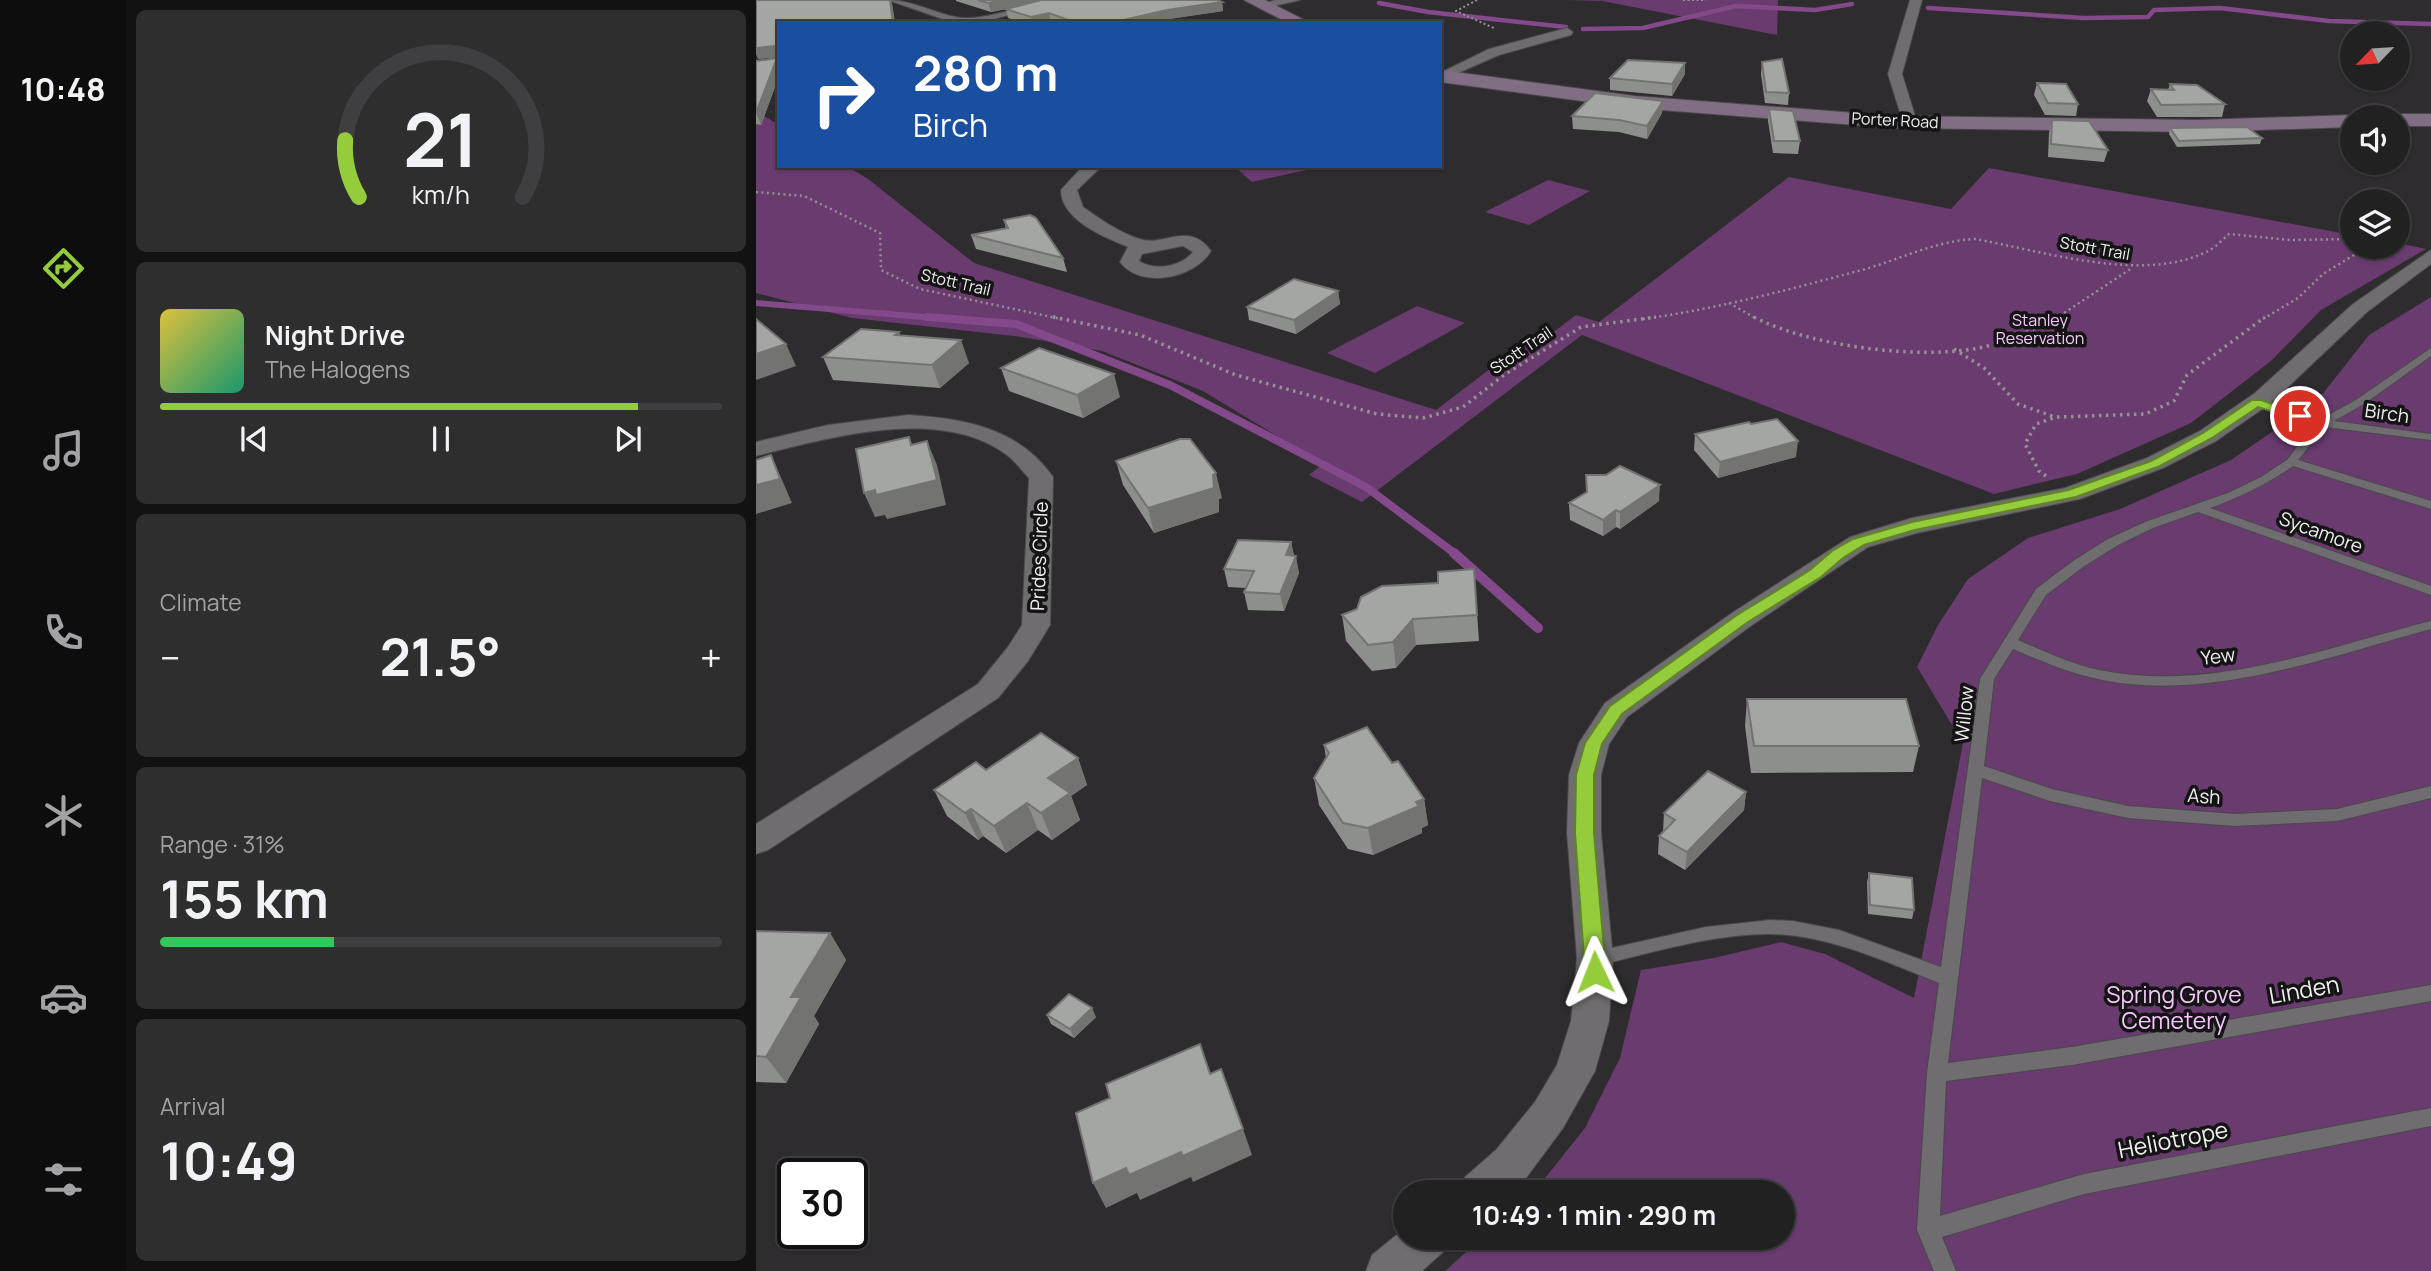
<!DOCTYPE html>
<meta charset="utf-8">
<style>
:root{--surface:#222122;--page:#2e2e2f;--text:#f1f3f6;--muted:#a2a3a5;--line:#3f3e40;--accent:#94cc3c}
body{margin:0;font-family:Manrope,sans-serif;background:var(--page);color:var(--text);height:100vh;display:flex;flex-direction:column;font-size:26px;white-space:nowrap}
*{box-sizing:border-box;margin:0}
p{font-size:23px;color:var(--muted)}
.icon{flex:none;width:38px;height:38px;fill:none;stroke:currentColor;stroke-width:2;stroke-linecap:round;stroke-linejoin:round}
.map{position:relative;flex:1;overflow:hidden}
.panel{display:flex;flex-direction:column;gap:10px;padding:10px;background:#131213;width:630px}
.panel>*{flex:none}
.banner{position:absolute;left:21px;top:21px;width:665px;height:147px;border-radius:0px;box-shadow:0 2px 5px #0004,0 0 0 2px var(--line);background:#1a4fa0;color:#fff;overflow:hidden}
.needle{width:46px;rotate:245deg}
.controls{position:absolute;left:1584px;top:21px;display:grid;gap:14px}
.controls a{display:grid;place-items:center;width:70px;height:70px;border-radius:50%;background:var(--surface);box-shadow:0 2px 5px #0004,0 0 0 2px var(--line);font-size:35px}
.speed{position:absolute;left:21px;top:1158px;display:flex;gap:14px;font-size:35px;font-weight:700;text-align:center}
.speed>*{display:grid;place-content:center;width:91px;height:91px;border-radius:50%;background:var(--surface);box-shadow:0 2px 5px #0004,0 0 0 2px var(--line);line-height:1}
.speed .limit{border:4px solid #111;border-radius:10px;background:#fff;color:#111}
.pin{position:absolute;display:grid;place-items:center;width:60px;height:60px;color:#fff;margin:-30px;border:4px solid #fff;border-radius:50%;box-shadow:0 2px 7px #0007}
.me{position:absolute;width:77px;margin:-38px;rotate:358deg;stroke-linejoin:round;filter:drop-shadow(0 0 5px #0008)}
.turn{display:flex;align-items:center;gap:24px;height:147px;padding:0 21px;font-size:32px}
.turn .icon{width:91px;height:91px;stroke-width:2.5}
.turn b{display:block;font-size:49px;line-height:60px}
.big{font-size:52px;font-weight:700;line-height:1.1}
.panel .tile{flex:1;display:flex;flex-direction:column;justify-content:center;gap:10px;min-width:0;padding:0 24px;border-radius:10px;background:var(--page)}
.panel .dial{align-items:center;gap:0}
.dial svg{height:182px;overflow:visible;fill:none;stroke:var(--line);stroke-width:7;stroke-linecap:round;text-anchor:middle}
.dial text{fill:var(--text);stroke:none}
.song{display:flex;align-items:center;gap:21px}
.cover{width:84px;height:84px;border-radius:10px;background:linear-gradient(135deg,hsl(50 70% 55%),hsl(160 70% 35%))}
.played{height:7px;border-radius:4px;background:linear-gradient(90deg,var(--accent) 85%,var(--line) 85%)}
.keys{display:flex;justify-content:space-around;direction:ltr}
.heat{display:flex;justify-content:space-between;align-items:center;font-size:38px;direction:ltr}
.charge{height:10px;border-radius:5px;background:linear-gradient(90deg,#34c759 31%,var(--line) 0)}
.trip{position:absolute;left:637px;top:1180px;width:402px;height:70px;border-radius:35px;background:var(--surface);box-shadow:0 2px 5px #0004,0 0 0 2px var(--line);font-weight:700;line-height:70px;text-align:center}
main{display:flex;flex:1;min-height:0}
.tabs{display:flex;flex-direction:column;width:126px;justify-content:space-around;align-items:center;background:#0e0d0e;color:var(--muted)}
.tabs .icon{width:49px;height:49px}
.tabs .selected{color:var(--accent)}
.tabs b{font-size:32px;color:var(--text)}
.map>svg:first-child{display:block}
</style>
<main>
<nav class="tabs">
<b>10:48</b>
<svg class="icon selected" aria-label="directions" viewBox="0 0 24 24"><path d="M12 3l9 9-9 9-9-9zM9 14v-3h6M13 9l2 2-2 2"/></svg>
<svg class="icon" aria-label="music" viewBox="0 0 24 24"><path d="M9 18V5l10-2v13"/><circle cx="6" cy="18" r="3"/><circle cx="16" cy="16" r="3"/></svg>
<svg class="icon" aria-label="phone" viewBox="0 0 24 24"><path d="M5 4h4l2 5-3 2q2 4 5 5l2-3 5 2v4C11 20 4 13 5 4z"/></svg>
<svg class="icon" aria-label="climate" viewBox="0 0 24 24"><path d="M12 3v18M4 7l16 10M4 17L20 7"/></svg>
<svg class="icon" aria-label="car" viewBox="0 0 24 24"><path d="M5 17H2v-5l4-1 3-4h7l3 4 3 1v5h-3M9 17h6M6 11h13"/><circle cx="7" cy="17" r="2"/><circle cx="17" cy="17" r="2"/></svg>
<svg class="icon" aria-label="filters" viewBox="0 0 24 24"><path d="M4 7h16M4 17h16"/><circle cx="9" cy="7" r="2"/><circle cx="15" cy="17" r="2"/></svg>
</nav>
<section class="panel">
<div class="tile dial"><svg viewBox="0 0 100 80">
<path d="M14 69A42 42 0 1 1 86 69"/>
<path d="M14 69A42 42 0 0 1 8 44" stroke="#94cc3c"/>
<text x="50" y="56" font-size="32" font-weight="700">21</text>
<text x="50" y="72" font-size="11">km/h</text>
</svg></div>
<div class="tile">
<div class="song"><i class="cover"></i><div><b>Night Drive</b><p>The Halogens</p></div></div>
<div class="played"></div>
<div class="keys"><svg class="icon" aria-label="previous" viewBox="0 0 24 24"><path d="M18 5L8 12l10 7zM5 5v14"/></svg><svg class="icon" aria-label="pause" viewBox="0 0 24 24"><path d="M8 5v14M16 5v14"/></svg><svg class="icon" aria-label="next" viewBox="0 0 24 24"><path d="M6 5l10 7-10 7zM19 5v14"/></svg></div>
</div>
<div class="tile"><p>Climate</p>
<div class="heat"><a>−</a><b class="big">21.5°</b><a>+</a></div>
</div>
<div class="tile"><p>Range · 31%</p><b class="big">155 km</b><div class="charge"></div></div>
<div class="tile"><p>Arrival</p><b class="big">10:49</b></div>
</section>
<div class="map">
<svg width="1675" height="1271" viewBox="0 0 1675 1271">
<rect width="100%" height="100%" fill="#2e2c2e"/>
<g fill="#693b6f">
<polygon points="811,0 1022,0 1021,35 846,1"/>
<polygon points="0,111 23,125 23,166 91,166 112,179 218,263 680,410 781,333 791,337 820,315 843,322 1033,177 1195,209 1233,168 1596,235 1596,247 1642,247 1642,243 1670,249 1565,310 1515,361 1435,423 1321,474 1238,494 826,335 606,502 553,475 567,464 447,391 346,351 266,337 96,318 0,293"/>
<polygon points="478,166 569,166 496,182"/>
<polygon points="792,180 834,191 773,225 729,212"/>
<polygon points="1675,297 1675,1271 689,1271 727,1237 1027,1237 1027,1192 778,1192 829,1128 864,1058 885,970 958,958 1025,942 1069,954 1158,998 1207,743 1161,667 1182,625 1212,579 1272,538 1364,509 1475,460 1561,401 1613,335"/>
<polygon points="661,306 709,323 619,373 571,353"/>
</g>
<g fill="none" stroke-linecap="round" stroke-linejoin="round">
<g stroke="#83498b" stroke-width="4.5">
<polyline points="623,3 672,12 810,27"/>
<polyline points="1172,8 1328,18 1392,17 1398,10 1464,8 1573,21 1675,24"/>
<polyline points="827,29 887,28 980,6 1059,10 1096,4"/>
</g>
<polyline stroke="#83498b" stroke-width="6" points="0,303 193,319"/>
<polyline stroke="#83498b" stroke-width="8" points="171,317 260,324 414,385 610,487 701,555"/>
<polyline stroke="#83498b" stroke-width="10" points="698,553 782,628"/>
<defs>
<path id="lane" d="M1675,348V356L1608,404L1578,421L1675,434V440L1569,427L1542,460L1675,501V509L1537,466C1510,485 1484,497 1454,508L1675,586V595L1442,512L1397,528L1362,545L1327,567L1290,595L1262,640C1288,651 1315,664 1343,670C1453,693 1569,648 1675,621V629C1571,657 1450,703 1342,679C1312,673 1285,661 1257,649L1238,679L1228,766L1296,789L1372,806L1479,814L1581,809L1675,786V798L1581,821L1479,826L1372,818L1294,801L1226,778L1192,1063L1316,1047L1675,985V1001L1316,1065L1190,1081L1184,1216L1328,1174L1675,1108V1126L1328,1194L1186,1237L1200,1271H1178L1161,1230L1171,1073L1183,983C1129,961 1073,935 1014,934C955,934 896,953 839,966L833,963L830,958L833,953L950,927L1014,920L1037,921L1083,930L1185,967L1224,679L1280,589L1317,561L1352,539L1389,522L1472,493L1505,477L1531,460L1559,424L1497,404V400H1505L1565,419L1600,400Z"/>
<g id="street">
<path d="M132,0C160,0 189,19 211,18C245,17 277,0 312,0L222,23H198Z"/>
<polygon points="544,0 510,8 504,5 519,0"/>
<polygon points="1154,0 1166,0 1146,74 1161,122 1154,126 1147,122 1132,74"/>
<polygon points="811,28 817,32 815,35 743,55 684,81 684,73 733,49"/>
<path d="M327,166H346L321,190L327,207C344,219 364,233 384,239C409,247 433,220 455,251C439,278 385,290 364,262L372,247C348,237 305,220 305,190ZM427,246L437,252C425,267 399,271 383,261L386,254Z"/>
<polygon points="1675,250 1675,264 1611,312 1515,403 1460,441 1407,468 1324,499 1161,533 1112,547 996,625 871,717 853,744 845,775 845,833 857,958 853,1021 839,1071 807,1128 770,1178 755,1192 703,1192 709,1177 740,1150 779,1102 801,1065 815,1021 821,958 811,833 813,775 823,743 849,703 976,613 1094,537 1156,518 1309,488 1391,458 1444,431 1499,393 1597,304"/>
<path d="M152,415C207,418 263,428 297,477L294,625L272,661L242,698L12,850L0,854V824L222,684L252,647L266,625L273,478C266,471 259,461 251,455C184,405 73,438 0,456V442L72,425Z"/>
<polygon points="649,1228 649,1237 694,1237 687,1252 666,1271 610,1271 616,1255"/>
</g>
<g id="secondary">
<polygon points="488,0 509,0 554,23 532,23"/>
<polygon points="684,70 879,96 1138,116 1442,120 1596,115 1603,117 1596,117 1596,127 1442,132 1138,128 879,108 684,82"/>
<polygon points="1642,114 1675,114 1675,126 1642,126 1642,117 1634,117"/>
</g>
</defs>
<use href="#lane" stroke="#4a494a" stroke-width="2"/>
<use href="#street" stroke="#4a494a" stroke-width="2"/>
<use href="#secondary" stroke="#4a494a" stroke-width="2"/>
<g stroke="#949294" stroke-width="2" stroke-dasharray="2 2.5" stroke-linecap="butt">
<polyline points="721,0 700,11 740,29"/>
<polyline points="927,0 950,0"/>
</g>
<g stroke="#949294" stroke-width="2.5" stroke-dasharray="2 3.5" stroke-linecap="butt">
<polyline points="0,192 48,196 124,233 125,270 164,289 305,319"/>
<polyline points="973,303 1001,319"/>
<path d="M887,319C961,309 1035,289 1106,270C1145,259 1179,241 1219,239C1286,251 1389,284 1452,251C1460,247 1467,239 1473,234L1534,240L1596,239"/>
<polyline points="1299,319 1376,268"/>
<polyline points="1507,319 1542,298 1567,274 1611,247"/>
</g>
<g stroke="#949294" stroke-width="3.5" stroke-dasharray="2.5 4.5" stroke-linecap="butt">
<polyline points="297,317 384,335 480,375 621,414 667,418 707,407 748,375 825,327 900,317"/>
<path d="M998,317C1053,346 1162,360 1223,348C1251,342 1277,330 1302,317"/>
<polyline points="1198,349 1228,368 1262,404 1299,417"/>
<polyline points="1290,476 1283,471 1269,444 1280,424 1300,417 1389,414 1418,401 1431,375 1509,317"/>
</g>
<use href="#lane" fill="#6f6d70" fill-rule="evenodd"/>
<use href="#street" fill="#6f6d70" fill-rule="evenodd"/>
<use href="#secondary" fill="#816d84" fill-rule="evenodd"/>
</g>
<g fill="#8d8f8c">
<polygon points="0,0 136,4 139,23 23,23 23,76 5,125 0,124 0,61 21,58 21,57 2,59"/>
<polygon points="200,0 461,0 466,2 467,11 413,19 396,23 268,23 252,18 250,9 235,12 200,1"/>
<polygon points="1006,62 1033,93 1032,105 1009,103 1005,74"/>
<polygon points="929,63 929,74 916,96 854,90 854,78"/>
<polygon points="1281,83 1322,104 1320,116 1289,115 1278,95"/>
<polygon points="1414,84 1469,104 1466,117 1401,117 1391,101 1395,89 1412,90"/>
<polygon points="907,101 906,113 891,139 863,132 817,129 816,116"/>
<polygon points="1013,109 1044,141 1042,154 1017,153 1012,121"/>
<polygon points="1296,120 1352,150 1348,162 1292,157 1293,133"/>
<polygon points="1414,128 1506,138 1504,144 1421,147 1413,134"/>
<polygon points="248,220 307,258 311,272 220,249 215,235 250,229"/>
<polygon points="582,291 584,304 540,334 493,320 491,307"/>
<polygon points="143,332 144,335 213,363 184,388 77,380 67,357"/>
<polygon points="245,368 364,397 327,418 253,391"/>
<polygon points="939,434 1040,457 962,478 938,450"/>
<polygon points="360,461 466,498 463,499 463,512 398,533 367,485"/>
<polygon points="830,475 903,501 864,529 860,527 847,536 814,520 813,503 830,492"/>
<polygon points="535,542 538,556 543,573 528,611 492,610 488,592 490,588 472,587 468,569"/>
<polygon points="718,569 723,641 660,645 640,668 616,671 590,641 586,615"/>
<polygon points="991,699 1163,746 1157,772 995,773 989,726"/>
<polygon points="568,745 636,763 668,799 672,825 666,828 666,833 617,855 592,849 563,805 558,778 570,758"/>
<polygon points="322,758 331,785 315,796 324,820 296,840 282,830 250,853 227,836 222,840 191,816 178,790 230,770"/>
<polygon points="990,792 988,810 929,870 902,854 903,836 907,831 908,813"/>
<polygon points="1113,873 1158,910 1156,919 1112,914 1111,882"/>
<polygon points="0,931 74,933 90,960 58,1016 63,1024 30,1083 0,1082"/>
<polygon points="291,1015 340,1017 318,1038 295,1024"/>
</g>
<g fill="#737472">
<polygon points="134,0 135,0 136,4 139,23 137,23"/>
<polygon points="250,0 298,0 235,12 232,3"/>
<polygon points="466,2 467,11 413,19 396,23 354,23 411,10"/>
<polygon points="293,13 295,22 277,23 275,17"/>
<polygon points="19,46 22,55 23,53 23,76 5,125 0,113 22,57 2,59 0,54 0,48"/>
<polygon points="929,63 929,74 916,96 916,84"/>
<polygon points="907,101 906,113 891,139 891,126"/>
<polygon points="582,291 584,304 540,334 538,320"/>
<polygon points="205,340 213,363 184,388 176,365"/>
<polygon points="30,344 40,366 0,380 0,354"/>
<polygon points="358,374 364,397 327,418 321,395"/>
<polygon points="171,441 181,465 190,505 131,519 129,515 119,517 108,493"/>
<polygon points="1042,441 1040,457 962,478 964,462"/>
<polygon points="15,455 26,480 36,503 0,514 0,485"/>
<polygon points="460,473 466,498 463,499 463,512 398,533 392,508"/>
<polygon points="904,485 903,501 864,529 864,512"/>
<polygon points="860,510 860,527 847,536 847,520"/>
<polygon points="535,542 539,559 530,555"/>
<polygon points="540,556 543,573 528,611 524,594"/>
<polygon points="657,619 660,645 640,668 637,642"/>
<polygon points="322,758 331,785 315,796 324,820 296,840 285,813 292,778"/>
<polygon points="990,792 988,810 929,870 931,852"/>
<polygon points="668,799 672,825 666,828 666,833 617,855 612,828"/>
<polygon points="271,803 282,830 250,853 238,826"/>
<polygon points="215,809 227,836 222,840 209,813"/>
<polygon points="74,933 90,960 58,1016 63,1024 30,1083 10,1057 35,997"/>
<polygon points="336,1008 340,1017 318,1038 314,1029"/>
<polygon points="487,1129 496,1155 437,1182 435,1177 384,1200 381,1193 350,1208 337,1183 370,1168 425,1152"/>
</g>
<g fill="#a4a6a3" stroke="#737472" stroke-width="2">
<polygon points="0,0 134,0 137,23 23,23 23,53 0,113 0,61 21,58 22,48 19,46 0,48"/>
<polygon points="222,0 250,0 232,3"/>
<polygon points="285,0 461,0 466,2 411,10 354,23 321,23 293,13 275,17 250,9"/>
<polygon points="1026,59 1033,93 1010,92 1006,62"/>
<polygon points="872,60 929,63 916,84 854,78"/>
<polygon points="1281,83 1310,84 1322,104 1292,103"/>
<polygon points="1414,84 1441,85 1469,104 1405,105 1395,89 1418,90"/>
<polygon points="839,93 907,101 891,126 863,120 816,116"/>
<polygon points="1013,109 1037,111 1044,141 1018,141"/>
<polygon points="1296,120 1333,121 1352,150 1295,144"/>
<polygon points="1491,127 1506,138 1423,141 1414,128"/>
<polygon points="274,215 280,218 307,258 215,235 252,228 248,220"/>
<polygon points="538,279 582,291 538,320 491,307"/>
<polygon points="0,319 30,344 0,354"/>
<polygon points="105,329 143,332 139,335 205,340 176,365 67,357"/>
<polygon points="283,348 358,374 321,395 245,368"/>
<polygon points="1021,419 1042,441 964,462 939,434 993,422 995,424"/>
<polygon points="153,437 155,445 171,441 181,480 120,495 119,490 108,493 100,449"/>
<polygon points="424,439 434,439 460,473 457,475 458,488 392,508 360,461"/>
<polygon points="15,455 24,479 0,485 0,460"/>
<polygon points="864,466 904,485 864,512 860,510 847,520 813,503 831,492 830,475 850,475"/>
<polygon points="482,540 535,542 530,555 540,556 524,594 488,592 498,571 468,569"/>
<polygon points="718,569 721,615 657,619 637,642 612,645 586,615 601,609 605,597 626,586 682,583 682,572"/>
<polygon points="991,699 1150,699 1163,746 998,746"/>
<polygon points="611,727 636,763 642,761 668,799 660,802 663,806 612,828 587,823 558,778 573,753 568,745"/>
<polygon points="285,733 322,758 292,778 314,793 285,813 271,803 238,826 215,809 209,813 178,790 220,762 230,770"/>
<polygon points="952,771 990,792 931,852 903,836 919,820 908,813"/>
<polygon points="1113,873 1156,878 1158,910 1114,905"/>
<polygon points="0,931 74,933 35,997 45,997 10,1057 0,1056"/>
<polygon points="313,994 336,1008 314,1029 291,1015"/>
<polygon points="444,1044 454,1074 465,1069 487,1129 427,1156 425,1152 373,1175 370,1168 337,1183 320,1113 354,1098 350,1084"/>
</g>
<polygon fill="#94cc3c" stroke="#608527" stroke-width="2" points="1496,400 1505,400 1551,416 1544,420 1502,407 1456,438 1404,466 1320,497 1159,530 1108,545 1087,558 1065,577 992,622 866,714 846,744 838,775 838,833 850,972 847,978 839,981 832,978 829,972 819,833 820,775 829,743 854,706 981,615 1054,570 1076,551 1097,539 1156,522 1312,490 1395,461 1447,433"/>
<g text-anchor="middle" stroke-width="7" stroke-linejoin="round" paint-order="stroke">
<g font-size="16" fill="#f0eff0" stroke="#151415">
<text transform="translate(1139 120) rotate(3)" y="6">Porter Road</text>
<text transform="translate(1339 248) rotate(10)" y="6">Stott Trail</text>
<text transform="translate(200 282) rotate(13)" y="6">Stott Trail</text>
<text transform="translate(765 350) rotate(-34)" y="6">Stott Trail</text>
</g>
<g font-size="16" fill="#f8c7fe" stroke="#151415">
<text x="1284" y="326">Stanley<tspan x="1284" dy="18">Reservation</tspan></text>
</g>
<g font-size="19" fill="#f0eff0" stroke="#151415">
<text transform="translate(1631 413) rotate(8)" y="7">Birch</text>
<text transform="translate(1565 532) rotate(20)" y="7">Sycamore</text>
<text transform="translate(283 556) rotate(-88)" y="7">Prides Circle</text>
<text transform="translate(1462 656) rotate(-7)" y="7">Yew</text>
<text transform="translate(1208 714) rotate(-84)" y="7">Willow</text>
<text transform="translate(1448 796) rotate(4)" y="7">Ash</text>
</g>
<g font-size="23" fill="#f0eff0" stroke="#151415">
<text transform="translate(1548 990) rotate(-10)" y="8">Linden</text>
<text transform="translate(1417 1140) rotate(-11)" y="8">Heliotrope</text>
</g>
<g font-size="23" fill="#f8c7fe" stroke="#151415">
<text x="1418" y="1003">Spring Grove<tspan x="1418" dy="26">Cemetery</tspan></text>
</g>
</g>
</svg>
<div class="controls">
<a><svg class="needle" viewBox="-14 -14 28 28"><path d="M0-13l5 13h-10z" fill="#e53935"/><path d="M0 13l5-13h-10z" fill="#a2a3a5"/></svg></a>
<a><svg class="icon" aria-label="sound" viewBox="0 0 24 24"><path d="M4 9h4l5-4v14l-5-4H4zM17 9q2 3 0 6"/></svg></a>
<a><svg class="icon" aria-label="layers" viewBox="0 0 24 24"><path d="M12 4l9 5-9 5-9-5zM3 14l9 5 9-5"/></svg></a>
</div>
<div class="speed"><div class="limit">30</div></div>
<div class="pin" style="left:1544px;top:416px;background:#d93025"><svg class="icon" aria-label="arrive" viewBox="0 0 24 24"><path d="M6 21V4h12l-3 4 3 4H6"/></svg></div>
<svg class="me" style="left:839px;top:972px" viewBox="-20 -20 40 40"><path d="M0-17L14 15 0 8-14 15z" fill="#94cc3c" stroke="#fff" stroke-width="4"/></svg>
<div class="trip">10:49 · 1 min · 290 m</div>
<div class="banner">
<div class="turn"><svg class="icon" aria-label="right" viewBox="0 0 24 24"><path d="M7 20v-9h11M14 6l5 5-5 5"/></svg><div><b>280 m</b>Birch</div></div>
</div>
</div>
</main>
